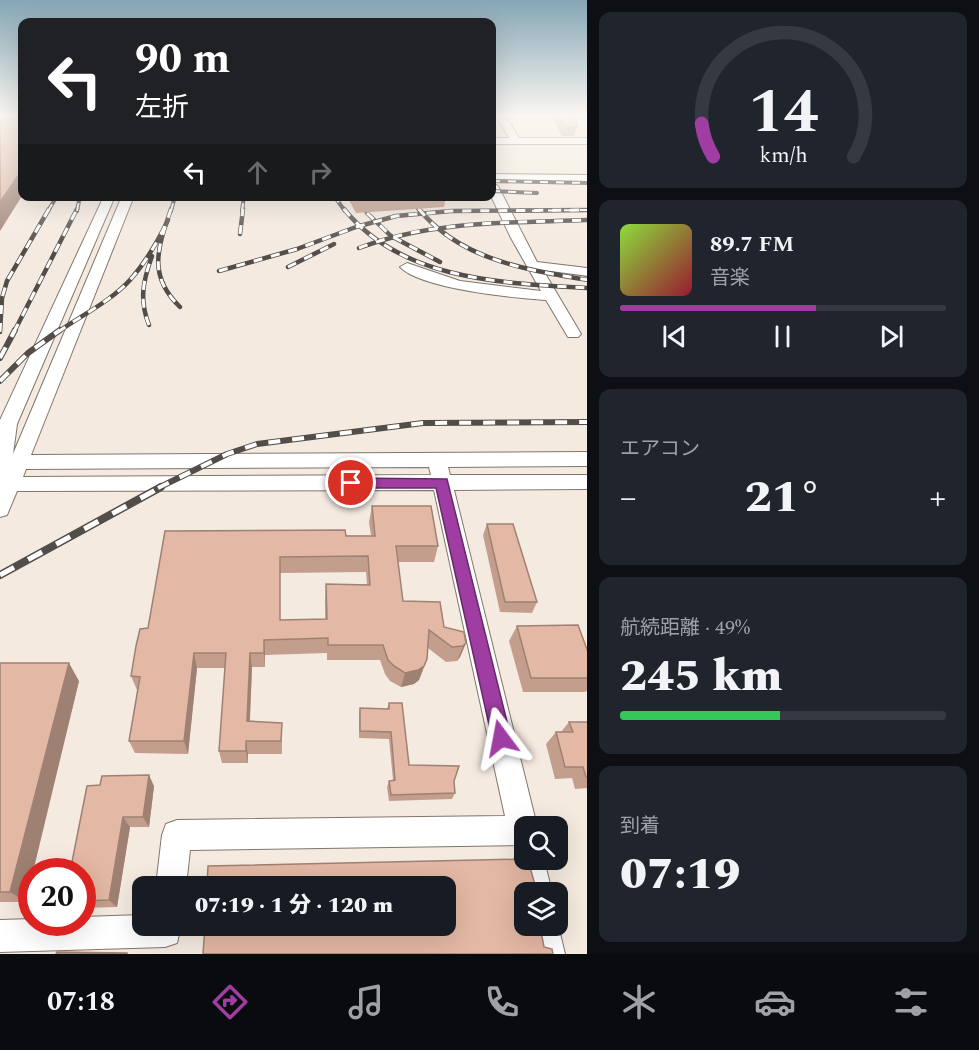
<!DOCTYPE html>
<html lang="ja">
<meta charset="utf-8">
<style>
:root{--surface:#171b24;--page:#20242c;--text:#f1f3f6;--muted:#9ea1a6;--line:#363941;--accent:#9f3da3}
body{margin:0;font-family:Spectral,"Noto Sans JP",serif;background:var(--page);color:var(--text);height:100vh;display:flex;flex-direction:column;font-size:22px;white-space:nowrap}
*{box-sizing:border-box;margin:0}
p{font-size:20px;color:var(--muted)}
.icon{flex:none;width:33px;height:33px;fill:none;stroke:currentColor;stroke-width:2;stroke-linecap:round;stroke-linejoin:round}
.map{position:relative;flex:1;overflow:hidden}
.panel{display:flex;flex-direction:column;gap:12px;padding:12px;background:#0d0f14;width:392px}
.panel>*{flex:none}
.hud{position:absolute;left:18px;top:18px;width:478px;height:183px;border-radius:12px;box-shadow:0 6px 24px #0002;background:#202124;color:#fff;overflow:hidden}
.controls{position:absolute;left:514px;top:816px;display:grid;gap:12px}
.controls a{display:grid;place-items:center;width:54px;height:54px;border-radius:12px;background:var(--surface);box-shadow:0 6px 24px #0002;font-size:30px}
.speed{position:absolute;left:18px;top:858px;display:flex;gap:12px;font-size:30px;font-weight:700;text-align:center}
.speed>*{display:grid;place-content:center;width:78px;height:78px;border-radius:50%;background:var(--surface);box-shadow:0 6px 24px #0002;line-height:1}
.speed .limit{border:9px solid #d22;background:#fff;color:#111}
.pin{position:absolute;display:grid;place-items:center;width:51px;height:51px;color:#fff;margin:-26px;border:3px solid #fff;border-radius:50%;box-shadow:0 2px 6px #0007}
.me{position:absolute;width:66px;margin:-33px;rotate:347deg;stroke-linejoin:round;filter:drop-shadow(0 0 4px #0008)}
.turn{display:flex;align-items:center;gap:21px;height:126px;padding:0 18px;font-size:27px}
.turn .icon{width:78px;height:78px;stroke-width:2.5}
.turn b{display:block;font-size:42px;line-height:51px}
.lanes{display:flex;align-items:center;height:57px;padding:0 18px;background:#0003;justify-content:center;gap:30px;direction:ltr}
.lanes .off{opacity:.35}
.big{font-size:45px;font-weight:800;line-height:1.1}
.panel .widget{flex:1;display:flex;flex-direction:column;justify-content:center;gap:9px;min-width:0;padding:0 21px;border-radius:12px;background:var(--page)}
.panel .dial{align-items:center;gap:0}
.dial svg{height:156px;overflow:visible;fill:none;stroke:var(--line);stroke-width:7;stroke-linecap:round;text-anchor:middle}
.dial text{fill:var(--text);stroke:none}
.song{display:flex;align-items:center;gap:18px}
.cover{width:72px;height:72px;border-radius:9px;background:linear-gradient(135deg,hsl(90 70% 55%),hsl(350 70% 35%))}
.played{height:6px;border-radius:3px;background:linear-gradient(90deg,var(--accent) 60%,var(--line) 60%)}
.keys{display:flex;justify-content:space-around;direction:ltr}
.heat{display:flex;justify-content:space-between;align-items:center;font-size:33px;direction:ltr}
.charge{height:9px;border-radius:4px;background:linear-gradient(90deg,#34c759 49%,var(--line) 0)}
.trip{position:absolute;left:132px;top:876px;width:324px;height:60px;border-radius:12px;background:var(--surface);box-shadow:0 6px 24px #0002;font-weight:800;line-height:60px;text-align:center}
.menu{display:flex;height:96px;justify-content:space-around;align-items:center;background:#090b0e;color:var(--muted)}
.menu .icon{width:42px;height:42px}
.menu .on{color:var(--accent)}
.menu b{font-size:27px;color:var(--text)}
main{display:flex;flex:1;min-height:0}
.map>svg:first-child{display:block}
</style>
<main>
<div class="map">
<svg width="588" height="954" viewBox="0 0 588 954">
<rect width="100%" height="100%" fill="#f5eae0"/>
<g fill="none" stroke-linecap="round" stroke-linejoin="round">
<defs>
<g id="minor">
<polygon points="496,116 505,116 519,138 588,138 588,144 492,144 492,138 509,138"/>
<polygon points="492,174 588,175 588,181 492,180"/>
<path d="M492,183L498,186L537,262L588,268V276L543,270L581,334L578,337H568L546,300C515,298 421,289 400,267L407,263L460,281L541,291L511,238L491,196Z"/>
<path d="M104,196H115L17,424L13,454L122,196H134L31,455L588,452V466L448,467L450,475H588V489L454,490L537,826H525V845L190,850L186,886H156L162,835L166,824L177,820L505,816L434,490L17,491L7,515L0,517V420ZM429,467L431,475L23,477L26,469Z"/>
<polygon points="525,846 525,860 544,860 552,892 525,892 525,903 514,860 518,849"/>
<polygon points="142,915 142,926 181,926 177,943 165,947 0,952 0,920 32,919 32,922 82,922 82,917"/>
<polygon points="526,926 558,925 565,954 531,954"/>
</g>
</defs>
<use href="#minor" stroke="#7f766d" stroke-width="2"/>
<use href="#minor" fill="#fff" fill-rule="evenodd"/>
<defs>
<g id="rail-far3">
<polyline points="492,181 588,183"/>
<polyline points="492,191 537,193"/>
<polyline points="334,196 345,211"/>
<polyline points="408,196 420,211"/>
<polyline points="48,211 57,196"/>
<polyline points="77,211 80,196"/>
<polyline points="171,211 175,196"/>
<polyline points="242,211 244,196"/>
<polyline points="516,211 588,210"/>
</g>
<g id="rail-far2">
<path d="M171,209C158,248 147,275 180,307"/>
<path d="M344,209C402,281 503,283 588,288"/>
<path d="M419,209C460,260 527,270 588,280"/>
<polyline points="367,213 391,236 440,262"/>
<polyline points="240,234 243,209"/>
<path d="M359,248C433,220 510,223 588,220"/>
<polyline points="288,267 334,244"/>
<polyline points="219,271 297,249 356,227 396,216 451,211 588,210"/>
<path d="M149,325C139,300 143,281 152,256"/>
<polyline points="0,332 2,298 7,281 49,209"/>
<polyline points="14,332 77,209"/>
<path d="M58,332C82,315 111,301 130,280C146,262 158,241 168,220"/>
</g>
<g id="rail-far1">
<polyline points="0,358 15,330"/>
<polyline points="0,381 28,353 60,330"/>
<polyline points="158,488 227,454 257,444 423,423 588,422"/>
</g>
<polyline id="rail" points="0,575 161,487"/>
</defs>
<use href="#rail-far3" stroke="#524d48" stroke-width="4"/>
<use href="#rail-far2" stroke="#524d48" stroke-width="4.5"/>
<use href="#rail-far1" stroke="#524d48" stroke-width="6"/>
<use href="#rail" stroke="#524d48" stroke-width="8"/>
<use href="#rail-far3" stroke="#fff" stroke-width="2" stroke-dasharray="8" stroke-linecap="butt"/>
<use href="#rail-far2" stroke="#fff" stroke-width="3" stroke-dasharray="9" stroke-linecap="butt"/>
<use href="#rail-far1" stroke="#fff" stroke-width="4" stroke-dasharray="12" stroke-linecap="butt"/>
<use href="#rail" stroke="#fff" stroke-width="5" stroke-dasharray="16" stroke-linecap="butt"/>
</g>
<g fill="#c39e8d" fill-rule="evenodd">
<polygon points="554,116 576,117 577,127 574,136 562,136 553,120"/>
<polygon points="347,196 446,196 444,207 356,213"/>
<path d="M372,506L438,546L434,562H398L403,601L444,627L466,643L460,657L457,661L446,662L428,648L427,659L419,680L414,684L401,687L390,681L385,674L380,660H327V653L265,655V667H252L250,721L282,723V754H248V763H222L219,751L225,668H197L188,754L135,753L129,741L138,690H137L131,676L148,628L165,531L371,536L369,522ZM366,572L367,585L326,584L325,600V619L280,620V573Z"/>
<polygon points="487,524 537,602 532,613 500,612 483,535"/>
<polygon points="517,626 588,652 588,690 585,692 523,692 509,641"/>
<polygon points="0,663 79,681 32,872 32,879 26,902 0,902"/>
<polygon points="389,703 409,765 454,781 455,793 452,799 389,801 387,787 389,781 393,780 389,739 359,738 359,715 360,708 387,709"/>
<polygon points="569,722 588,722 588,788 575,789 572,778 555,779 546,744 556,732 561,732"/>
<polygon points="154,786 149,827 130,827 117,907 82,908 82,872 70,872"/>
</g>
<g fill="#9f8173">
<polygon points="22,170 22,196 0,231 0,202"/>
<polygon points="264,640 265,655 265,667 264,653"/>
<polygon points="466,643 460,657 457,661 463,646"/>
<polygon points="194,653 197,668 188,754 184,741"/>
<polygon points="250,653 252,667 249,735 247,721"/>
<polygon points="427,659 419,680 414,684 401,687 405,673"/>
<polygon points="69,663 79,681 33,872 32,872 32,879 26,902 10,892"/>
<polygon points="246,741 248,754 248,763 246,751"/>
<polygon points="149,775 154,786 149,827 143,817"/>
<polygon points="123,817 130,827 117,907 109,900"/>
</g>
<g fill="#e3b8a4" stroke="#9f8173" stroke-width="1.5" fill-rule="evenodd">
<polygon points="0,116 22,116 22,170 0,202"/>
<polygon points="559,116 576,117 577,127 565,127"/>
<path d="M372,506H431L438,546H396L403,601L440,602L444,627L464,632L466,643L463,646L452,647L429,630L427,659L424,666L418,670L405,673L394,666L388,660L383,645H328V638L264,640V653H250L247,721L282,723L281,741H246V751H219L226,653H194L184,741H129L140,677L131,676L136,646L140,629L148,628L165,531L345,530L346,536H375ZM368,556L370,585L326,584L327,619L280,620V557Z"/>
<polygon points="487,524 513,524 537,602 505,602"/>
<polygon points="578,625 588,652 588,678 531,678 517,626"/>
<polygon points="0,663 69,663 10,892 0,892"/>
<polygon points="389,703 402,703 409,765 459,766 454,781 455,793 391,795 389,781 395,780 391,732 360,731 360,708 389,709"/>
<polygon points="569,722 588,722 588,777 586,777 583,767 565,767 556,732 573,732"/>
<polygon points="149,775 143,817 123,817 109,900 82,901 82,872 70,872 87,786 100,785 102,776"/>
<polygon points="525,859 525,860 528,860 537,892 525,892 525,926 540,926 544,947 552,949 553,954 203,954 205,926 446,926 446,886 207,886 208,866"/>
<polygon points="57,952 127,953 127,954 56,954"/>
</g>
<linearGradient id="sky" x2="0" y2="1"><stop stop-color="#85a6b5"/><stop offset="0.46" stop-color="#faf6f1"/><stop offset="1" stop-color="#faf6f1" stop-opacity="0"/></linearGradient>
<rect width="588" height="250" fill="url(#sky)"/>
<polygon fill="#9f3da3" stroke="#67286a" stroke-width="1.5" points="351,478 447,479 511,738 508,745 501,747 494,745 492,738 436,488 351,488 344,483"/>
</svg>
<div class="controls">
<a><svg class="icon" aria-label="search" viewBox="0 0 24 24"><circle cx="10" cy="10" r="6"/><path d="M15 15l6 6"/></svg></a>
<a><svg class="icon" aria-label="layers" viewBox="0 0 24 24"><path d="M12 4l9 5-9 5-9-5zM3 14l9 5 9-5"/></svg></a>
</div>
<div class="speed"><div class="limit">20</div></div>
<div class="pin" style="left:351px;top:483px;background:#d93025"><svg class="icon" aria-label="arrive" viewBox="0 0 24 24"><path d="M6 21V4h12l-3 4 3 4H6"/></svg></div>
<svg class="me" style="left:501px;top:738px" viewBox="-20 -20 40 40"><path d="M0-17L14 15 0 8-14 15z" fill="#9f3da3" stroke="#fff" stroke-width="4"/></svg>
<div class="trip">07:19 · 1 分 · 120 m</div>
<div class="hud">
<div class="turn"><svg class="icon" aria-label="left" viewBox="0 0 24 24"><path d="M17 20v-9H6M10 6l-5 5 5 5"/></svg><div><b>90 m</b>左折</div></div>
<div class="lanes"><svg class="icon" aria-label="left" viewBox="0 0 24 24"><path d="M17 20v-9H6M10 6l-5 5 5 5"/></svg><svg class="icon off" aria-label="ahead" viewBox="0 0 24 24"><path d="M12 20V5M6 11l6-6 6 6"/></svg><svg class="icon off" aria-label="right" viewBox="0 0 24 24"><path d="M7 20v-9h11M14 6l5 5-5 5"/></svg></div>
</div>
</div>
<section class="panel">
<div class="widget dial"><svg viewBox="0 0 100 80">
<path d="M14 69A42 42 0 1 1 86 69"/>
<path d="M14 69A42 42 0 0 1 8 52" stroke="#9f3da3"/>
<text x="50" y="56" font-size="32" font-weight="700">14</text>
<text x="50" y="72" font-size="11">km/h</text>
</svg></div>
<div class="widget">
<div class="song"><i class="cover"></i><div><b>89.7 FM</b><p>音楽</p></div></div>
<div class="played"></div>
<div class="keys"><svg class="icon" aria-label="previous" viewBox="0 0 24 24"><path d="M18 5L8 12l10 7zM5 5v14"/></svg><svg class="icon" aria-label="pause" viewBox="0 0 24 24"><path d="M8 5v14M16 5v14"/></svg><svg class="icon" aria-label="next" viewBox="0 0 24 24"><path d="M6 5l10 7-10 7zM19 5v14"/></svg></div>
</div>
<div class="widget"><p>エアコン</p>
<div class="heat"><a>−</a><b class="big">21°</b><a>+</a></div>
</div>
<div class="widget"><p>航続距離 · 49%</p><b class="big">245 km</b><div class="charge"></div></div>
<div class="widget"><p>到着</p><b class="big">07:19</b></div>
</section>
</main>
<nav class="menu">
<b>07:18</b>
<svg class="icon on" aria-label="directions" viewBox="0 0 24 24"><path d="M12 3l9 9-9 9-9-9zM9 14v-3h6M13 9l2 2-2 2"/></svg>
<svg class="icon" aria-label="music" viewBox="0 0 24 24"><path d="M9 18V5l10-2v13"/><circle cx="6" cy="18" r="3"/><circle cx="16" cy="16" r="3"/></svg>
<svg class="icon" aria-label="phone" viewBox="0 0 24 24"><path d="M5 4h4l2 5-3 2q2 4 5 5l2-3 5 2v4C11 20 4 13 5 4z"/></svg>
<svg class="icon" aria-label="climate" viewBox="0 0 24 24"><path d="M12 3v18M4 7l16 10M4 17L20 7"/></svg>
<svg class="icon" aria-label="car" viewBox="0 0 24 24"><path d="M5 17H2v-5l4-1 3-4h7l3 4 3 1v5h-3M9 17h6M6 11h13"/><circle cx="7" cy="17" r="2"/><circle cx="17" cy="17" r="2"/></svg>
<svg class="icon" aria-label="filters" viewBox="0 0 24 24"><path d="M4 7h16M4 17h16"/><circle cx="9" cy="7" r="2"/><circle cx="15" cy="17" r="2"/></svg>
</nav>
